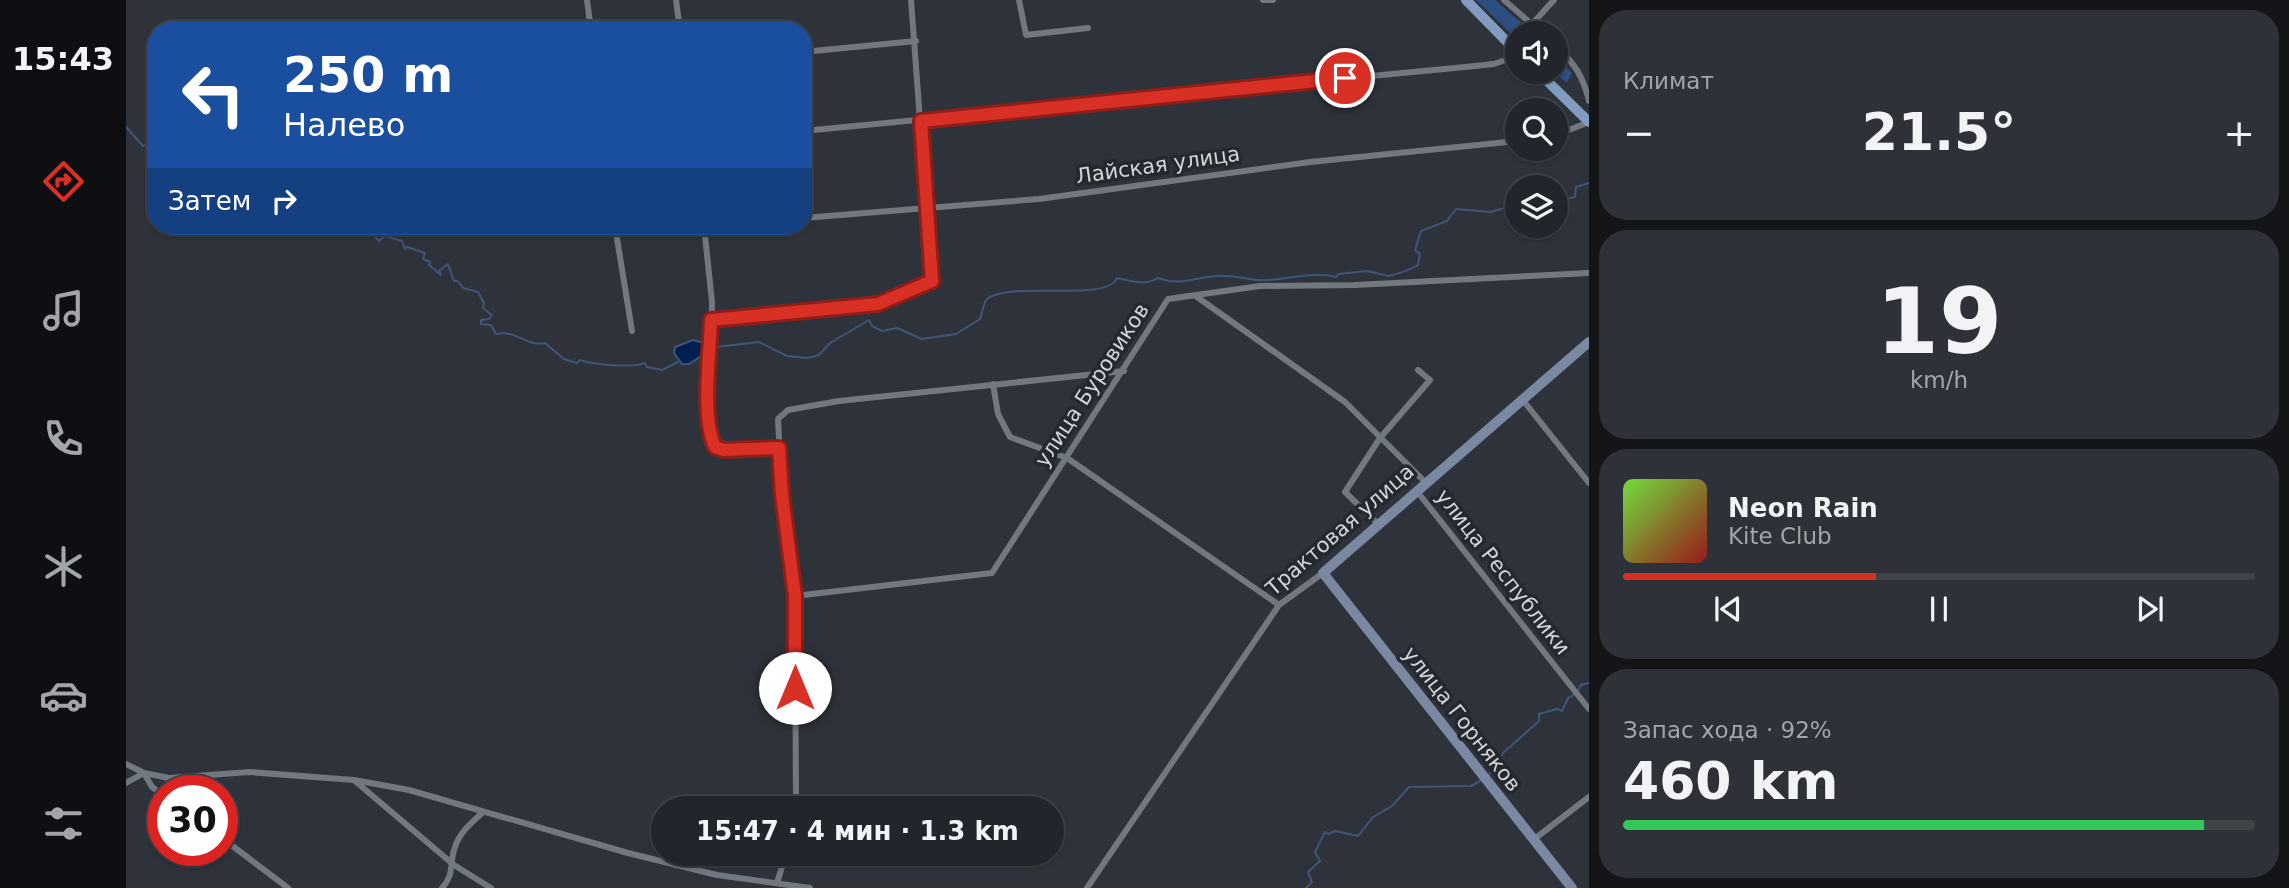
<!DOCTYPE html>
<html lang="ru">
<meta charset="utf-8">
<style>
:root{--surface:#22262c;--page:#2e3238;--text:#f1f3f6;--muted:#a2a5a9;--line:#3f4348;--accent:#d93025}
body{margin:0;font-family:"DejaVu Sans",sans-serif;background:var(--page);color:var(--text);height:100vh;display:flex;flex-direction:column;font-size:26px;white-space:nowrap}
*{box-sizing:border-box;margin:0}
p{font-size:23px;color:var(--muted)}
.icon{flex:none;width:38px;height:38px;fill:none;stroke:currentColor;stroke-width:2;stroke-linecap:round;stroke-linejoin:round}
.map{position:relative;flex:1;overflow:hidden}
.sheet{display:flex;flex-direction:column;gap:10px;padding:10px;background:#131518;width:700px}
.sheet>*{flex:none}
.hud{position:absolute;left:21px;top:21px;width:665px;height:214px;border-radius:28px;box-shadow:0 2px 5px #0004,0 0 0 2px var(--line);background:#1a4fa0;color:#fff;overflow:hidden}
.fabs{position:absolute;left:1379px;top:21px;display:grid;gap:14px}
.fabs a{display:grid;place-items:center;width:63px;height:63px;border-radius:50%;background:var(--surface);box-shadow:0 2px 5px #0004,0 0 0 2px var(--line);font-size:35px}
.speed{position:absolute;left:21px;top:775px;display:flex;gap:14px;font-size:35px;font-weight:700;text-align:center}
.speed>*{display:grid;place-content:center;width:91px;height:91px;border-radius:50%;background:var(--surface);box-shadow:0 2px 5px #0004,0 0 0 2px var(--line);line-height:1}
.speed .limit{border:10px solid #d22;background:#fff;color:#111}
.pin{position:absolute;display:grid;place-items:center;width:60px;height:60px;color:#fff;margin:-30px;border:4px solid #fff;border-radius:50%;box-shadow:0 2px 7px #0007}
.me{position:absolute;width:77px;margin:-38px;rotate:0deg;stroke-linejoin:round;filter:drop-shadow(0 0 5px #0008)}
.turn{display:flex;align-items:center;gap:24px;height:147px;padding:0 21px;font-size:32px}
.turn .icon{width:91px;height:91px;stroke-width:2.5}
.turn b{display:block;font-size:49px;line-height:60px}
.then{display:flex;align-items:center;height:66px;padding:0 21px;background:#0003;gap:14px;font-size:26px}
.big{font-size:52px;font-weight:700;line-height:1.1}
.sheet .tile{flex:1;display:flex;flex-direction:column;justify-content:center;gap:10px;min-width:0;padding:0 24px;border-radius:28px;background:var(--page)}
.sheet .dial{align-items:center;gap:0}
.dial b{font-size:91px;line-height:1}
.song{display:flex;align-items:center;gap:21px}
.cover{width:84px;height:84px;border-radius:10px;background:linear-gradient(135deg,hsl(100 70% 55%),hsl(0 70% 35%))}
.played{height:7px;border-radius:4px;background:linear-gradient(90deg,var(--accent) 40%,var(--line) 40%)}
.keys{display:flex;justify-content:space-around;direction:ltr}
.heat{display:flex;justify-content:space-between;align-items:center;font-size:38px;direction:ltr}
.charge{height:10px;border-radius:5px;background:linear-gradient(90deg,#34c759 92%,var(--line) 0)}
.trip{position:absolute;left:525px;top:796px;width:413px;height:70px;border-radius:35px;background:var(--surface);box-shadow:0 2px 5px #0004,0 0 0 2px var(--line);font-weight:700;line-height:70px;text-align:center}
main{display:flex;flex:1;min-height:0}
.dock{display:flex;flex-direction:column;width:126px;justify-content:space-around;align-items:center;background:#0e0f12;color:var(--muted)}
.dock .icon{width:49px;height:49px}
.dock .selected{color:var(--accent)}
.dock b{font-size:32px;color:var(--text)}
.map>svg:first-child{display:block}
</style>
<main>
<nav class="dock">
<b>15:43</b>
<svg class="icon selected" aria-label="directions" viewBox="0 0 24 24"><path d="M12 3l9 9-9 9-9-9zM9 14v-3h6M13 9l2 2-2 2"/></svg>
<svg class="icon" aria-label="music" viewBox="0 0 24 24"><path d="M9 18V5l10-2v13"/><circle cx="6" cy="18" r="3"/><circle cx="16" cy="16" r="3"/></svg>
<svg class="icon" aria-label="phone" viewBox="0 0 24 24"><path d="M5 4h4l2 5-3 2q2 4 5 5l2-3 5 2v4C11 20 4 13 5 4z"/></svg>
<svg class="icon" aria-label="climate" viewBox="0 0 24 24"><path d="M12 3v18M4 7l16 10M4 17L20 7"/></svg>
<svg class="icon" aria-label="car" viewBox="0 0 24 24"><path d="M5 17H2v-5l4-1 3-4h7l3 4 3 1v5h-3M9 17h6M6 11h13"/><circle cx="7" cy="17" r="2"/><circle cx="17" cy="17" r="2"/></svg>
<svg class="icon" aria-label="filters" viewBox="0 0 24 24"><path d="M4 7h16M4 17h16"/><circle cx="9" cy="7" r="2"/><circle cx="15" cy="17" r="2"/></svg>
</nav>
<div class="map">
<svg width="1463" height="888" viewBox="0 0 1463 888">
<rect width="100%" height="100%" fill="#2e323a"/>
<g fill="#2c4e81">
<polygon points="1350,0 1369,0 1407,33 1391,33 1391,39"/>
<polygon points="1430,54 1446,73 1441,83 1428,72"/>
</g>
<polygon fill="#001f51" stroke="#3f567a" stroke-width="2" points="567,340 581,344 581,352 563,364 556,364 548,353 549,347"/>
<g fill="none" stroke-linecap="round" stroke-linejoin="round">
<g stroke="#3f567a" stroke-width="2">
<polyline points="0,127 17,146 22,143 30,145"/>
<polyline points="1430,206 1438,204 1436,199 1449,197 1450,187 1463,183"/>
<path d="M234,226L240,227L253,241L259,236L276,241L279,249L281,247L299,253L297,259L304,262L303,265L315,275L313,271L322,264L328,281H332L337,288L352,292L358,303L357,308L366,315L363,319L355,320V324L365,325L370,334C390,329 400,347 419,343L438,359L451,363L454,360C468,365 506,368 519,363L521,367L536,370L552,362"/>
<path d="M590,347L633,342L661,356L682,358L693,355L704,343L743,320L746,326L756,331L771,328L796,339L830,334L854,319C856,314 857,303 861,299C884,280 981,303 991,278C1005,281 1019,286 1032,278C1054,286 1068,278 1089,276C1105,274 1117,279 1132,280C1157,282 1183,270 1210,277L1213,274L1241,271L1263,276C1275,273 1282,271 1292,265L1294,254L1289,250L1295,231L1321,221L1330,209L1365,212L1391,204"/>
<polyline points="1452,691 1455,685 1463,683"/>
<polyline points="1363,774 1370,768 1377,753 1413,721 1413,714 1431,709 1436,711 1442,698 1448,695"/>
<polyline points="1180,888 1186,882 1182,872 1194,861 1189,852 1199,832 1202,834 1209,831 1232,836 1247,817 1266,806 1283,787 1345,786 1356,780"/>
</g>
<g stroke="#727880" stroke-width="6">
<polyline points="461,0 465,30"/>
<polyline points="550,0 554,30"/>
<polyline points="893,0 900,35 962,28"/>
<polyline points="1137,0 1147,0"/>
<polyline points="1378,0 1416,33"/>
<polyline points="1406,24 1428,0"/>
<path d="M1430,46C1449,64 1457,76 1463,101"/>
<polyline points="677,52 790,41"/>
<polyline points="677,131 1339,67 1368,64 1391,56"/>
<polyline points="1430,135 1463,122"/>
<polyline points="677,218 913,199 1184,162 1391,141"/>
<polyline points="489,226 506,331"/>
<polyline points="578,226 586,302 585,438 589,447 599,450 653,448"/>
<polyline points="1071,297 1219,402 1299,482"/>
<polyline points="585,320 752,304 806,281 785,0"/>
<polyline points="867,384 872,414 884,437 941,458 1153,605"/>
<polyline points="1396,399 1463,483"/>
<polyline points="1290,490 1463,709"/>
<polyline points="1251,523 1219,492 1254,438 1304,380 1292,370"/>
<polyline points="669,596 866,573 1042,299 1134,286 1229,285 1463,273"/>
<polyline points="0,764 18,773 43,778 123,772 228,780 283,790 502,853 591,875 684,888"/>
<polyline points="229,781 328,865 365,888"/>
<polyline points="0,783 18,773 26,787 37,795"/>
<polyline points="670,808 669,596 656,495 652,419 662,410 713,401 998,371"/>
<polyline points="96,838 162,888"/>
<polyline points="1407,840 1463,797"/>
<polyline points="651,883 660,854"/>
<path d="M316,888C329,874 323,863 329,847C334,832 345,823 356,813"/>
<polyline points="961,888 1153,605 1197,573"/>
</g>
<polyline stroke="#7a89a1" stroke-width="10" points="1446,888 1197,573 1463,342"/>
<g stroke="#829bc1" stroke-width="10">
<polyline points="1340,0 1391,52"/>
<polyline points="1412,72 1463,122"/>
</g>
</g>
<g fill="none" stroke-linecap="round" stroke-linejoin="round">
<defs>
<path id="route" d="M669,688V596L656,495L653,448L598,450L589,447C575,418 584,353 585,320L752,304L806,281L795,121L1219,78"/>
</defs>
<use href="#route" stroke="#8d1f18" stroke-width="18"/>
<use href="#route" stroke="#d93025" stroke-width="12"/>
</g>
<g text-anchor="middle" stroke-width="7" stroke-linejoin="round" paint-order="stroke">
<g font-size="21" fill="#d1d5d9" stroke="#242930">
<text transform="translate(1032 165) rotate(-8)" y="7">Лайская улица</text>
<text transform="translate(966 385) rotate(-57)" y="7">улица Буровиков</text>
<text transform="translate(1214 530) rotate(-41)" y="7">Трактовая улица</text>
<text transform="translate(1377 572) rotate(52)" y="7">улица Республики</text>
<text transform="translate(1336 719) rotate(52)" y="7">улица Горняков</text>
</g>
</g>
</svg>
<div class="fabs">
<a><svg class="icon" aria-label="sound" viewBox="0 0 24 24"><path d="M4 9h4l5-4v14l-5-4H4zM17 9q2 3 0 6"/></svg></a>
<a><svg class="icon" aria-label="search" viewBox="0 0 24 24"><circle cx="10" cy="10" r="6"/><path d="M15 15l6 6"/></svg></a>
<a><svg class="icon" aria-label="layers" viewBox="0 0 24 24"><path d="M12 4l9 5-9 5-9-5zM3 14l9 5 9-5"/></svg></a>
</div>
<div class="speed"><div class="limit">30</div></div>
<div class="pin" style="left:1219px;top:78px;background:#d93025"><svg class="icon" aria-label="arrive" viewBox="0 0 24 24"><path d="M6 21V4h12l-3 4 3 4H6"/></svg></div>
<svg class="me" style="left:669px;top:688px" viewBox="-20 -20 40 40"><circle r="19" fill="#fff"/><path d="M0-13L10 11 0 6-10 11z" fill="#d93025"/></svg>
<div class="trip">15:47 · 4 мин · 1.3 km</div>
<div class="hud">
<div class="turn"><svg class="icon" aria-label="left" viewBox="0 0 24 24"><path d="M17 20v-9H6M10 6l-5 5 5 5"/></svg><div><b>250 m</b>Налево</div></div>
<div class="then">Затем<svg class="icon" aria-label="right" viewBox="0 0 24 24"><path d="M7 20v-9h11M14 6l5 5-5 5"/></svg></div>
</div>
</div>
<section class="sheet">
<div class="tile"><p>Климат</p>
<div class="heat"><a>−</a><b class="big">21.5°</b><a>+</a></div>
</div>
<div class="tile dial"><b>19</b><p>km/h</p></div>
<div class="tile">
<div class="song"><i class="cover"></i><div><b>Neon Rain</b><p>Kite Club</p></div></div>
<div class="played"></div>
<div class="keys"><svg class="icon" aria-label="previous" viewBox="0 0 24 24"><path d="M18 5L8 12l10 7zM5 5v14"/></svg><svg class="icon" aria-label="pause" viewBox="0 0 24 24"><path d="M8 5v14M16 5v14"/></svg><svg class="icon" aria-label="next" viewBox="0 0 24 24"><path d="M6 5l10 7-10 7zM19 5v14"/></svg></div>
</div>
<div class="tile"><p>Запас хода · 92%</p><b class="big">460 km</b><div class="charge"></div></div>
</section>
</main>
